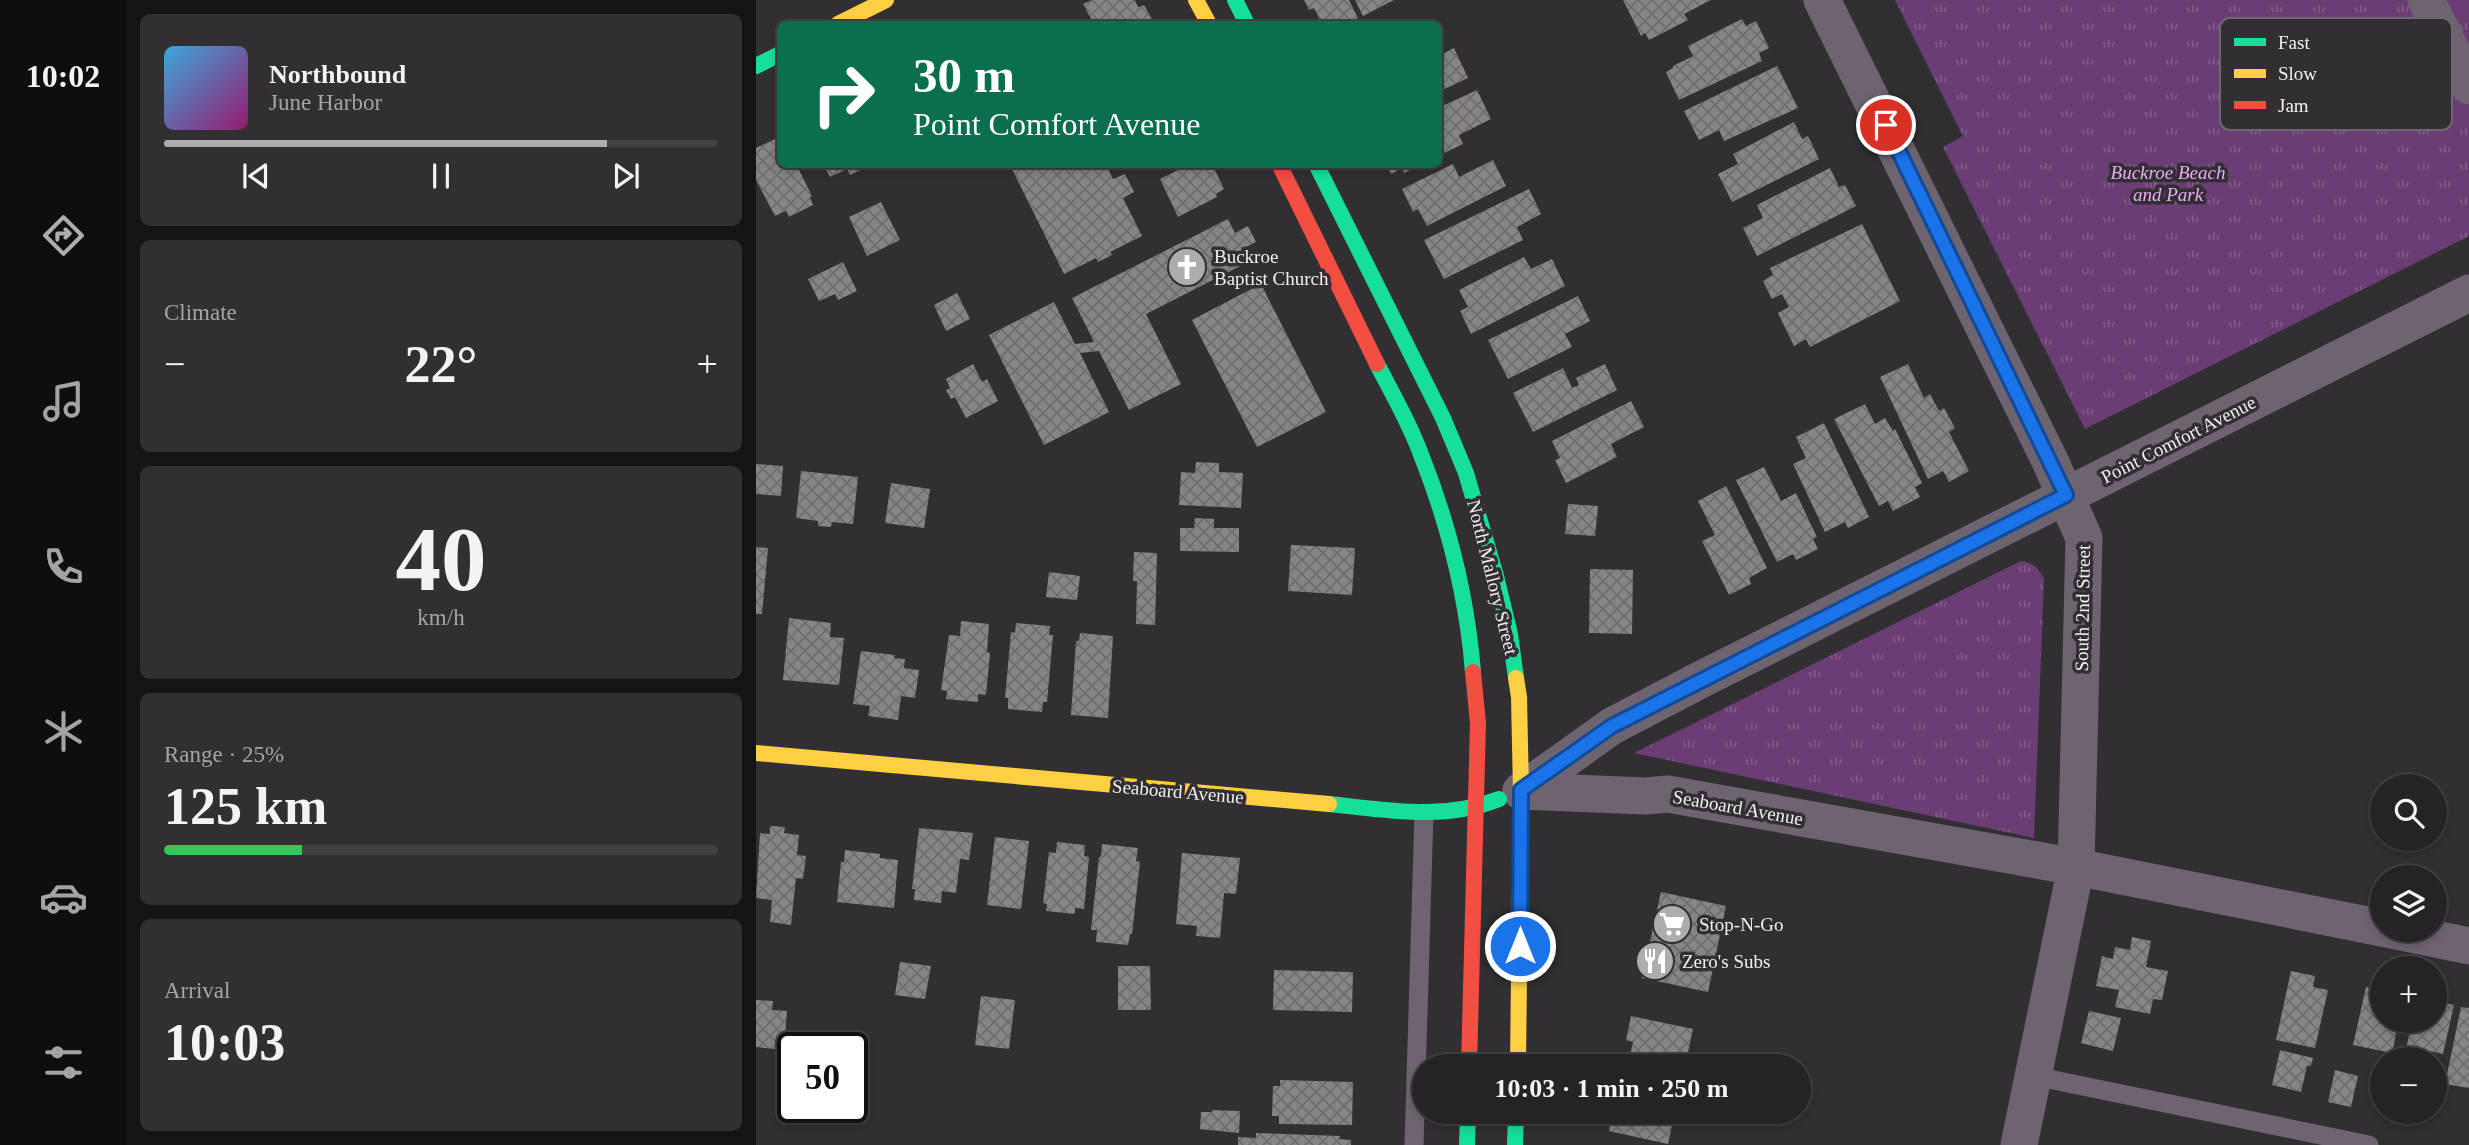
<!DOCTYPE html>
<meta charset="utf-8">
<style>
:root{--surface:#252326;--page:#312f32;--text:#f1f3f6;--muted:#a3a4a7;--line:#424043;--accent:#aeacaf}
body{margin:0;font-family:Georgia,serif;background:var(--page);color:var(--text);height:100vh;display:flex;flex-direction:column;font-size:26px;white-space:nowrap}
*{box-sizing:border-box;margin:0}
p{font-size:23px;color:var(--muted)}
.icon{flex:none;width:38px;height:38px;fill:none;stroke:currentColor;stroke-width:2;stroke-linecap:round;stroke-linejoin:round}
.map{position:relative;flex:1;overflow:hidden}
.details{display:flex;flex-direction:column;gap:14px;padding:14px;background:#141315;width:630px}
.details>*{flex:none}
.top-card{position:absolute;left:21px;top:21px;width:665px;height:147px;border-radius:10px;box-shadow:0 4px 10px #0003,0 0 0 2px var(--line);background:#0b6e4f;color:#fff;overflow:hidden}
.tools{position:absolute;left:1614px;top:774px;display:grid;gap:14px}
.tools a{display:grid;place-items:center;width:77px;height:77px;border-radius:50%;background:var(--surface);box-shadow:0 4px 10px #0003,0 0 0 2px var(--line);font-size:35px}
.speed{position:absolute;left:21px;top:1032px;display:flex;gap:14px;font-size:35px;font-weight:700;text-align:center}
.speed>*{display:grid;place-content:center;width:91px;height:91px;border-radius:50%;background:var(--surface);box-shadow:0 4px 10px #0003,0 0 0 2px var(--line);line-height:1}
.speed .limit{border:4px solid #111;border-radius:10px;background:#fff;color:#111}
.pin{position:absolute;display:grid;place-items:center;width:60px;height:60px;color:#fff;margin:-30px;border:4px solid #fff;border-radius:50%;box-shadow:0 2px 7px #0007}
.me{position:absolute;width:77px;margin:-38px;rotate:0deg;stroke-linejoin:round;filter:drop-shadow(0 0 5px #0008)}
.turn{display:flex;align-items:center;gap:24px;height:147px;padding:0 21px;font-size:32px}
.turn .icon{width:91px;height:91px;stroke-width:2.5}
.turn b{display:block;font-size:49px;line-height:60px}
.big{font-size:52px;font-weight:800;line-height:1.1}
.details .tile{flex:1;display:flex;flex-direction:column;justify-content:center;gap:10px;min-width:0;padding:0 24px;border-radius:10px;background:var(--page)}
.details .dial{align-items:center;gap:0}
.dial b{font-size:91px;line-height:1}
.song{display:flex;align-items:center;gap:21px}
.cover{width:84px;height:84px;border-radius:10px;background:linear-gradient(135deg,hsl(200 70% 55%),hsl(320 70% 35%))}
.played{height:7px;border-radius:4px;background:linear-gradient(90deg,var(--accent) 80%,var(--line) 80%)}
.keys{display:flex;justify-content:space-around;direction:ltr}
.heat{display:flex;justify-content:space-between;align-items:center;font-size:38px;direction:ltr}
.charge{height:10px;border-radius:5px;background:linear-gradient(90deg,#34c759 25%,var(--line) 0)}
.trip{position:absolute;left:656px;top:1054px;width:399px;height:70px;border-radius:35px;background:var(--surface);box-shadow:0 4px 10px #0003,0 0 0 2px var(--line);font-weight:800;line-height:70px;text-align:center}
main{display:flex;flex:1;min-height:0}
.dock{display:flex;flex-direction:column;width:126px;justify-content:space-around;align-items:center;background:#0f0e0f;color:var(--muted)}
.dock .icon{width:49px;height:49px}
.dock .current{color:var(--accent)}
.dock b{font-size:32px;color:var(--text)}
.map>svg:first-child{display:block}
</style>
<main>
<nav class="dock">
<b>10:02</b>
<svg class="icon current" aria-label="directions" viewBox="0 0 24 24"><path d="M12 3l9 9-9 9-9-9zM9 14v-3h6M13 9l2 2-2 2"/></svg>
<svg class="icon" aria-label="music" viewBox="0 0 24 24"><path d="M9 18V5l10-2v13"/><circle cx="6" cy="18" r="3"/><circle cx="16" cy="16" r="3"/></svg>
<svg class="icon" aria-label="phone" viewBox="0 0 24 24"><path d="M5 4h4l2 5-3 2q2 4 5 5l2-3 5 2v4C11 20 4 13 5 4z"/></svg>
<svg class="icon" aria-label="climate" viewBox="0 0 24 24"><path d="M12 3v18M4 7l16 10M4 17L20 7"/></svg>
<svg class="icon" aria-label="car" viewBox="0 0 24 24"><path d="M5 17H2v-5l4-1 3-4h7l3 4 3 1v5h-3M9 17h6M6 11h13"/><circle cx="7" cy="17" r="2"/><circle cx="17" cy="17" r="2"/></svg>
<svg class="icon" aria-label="filters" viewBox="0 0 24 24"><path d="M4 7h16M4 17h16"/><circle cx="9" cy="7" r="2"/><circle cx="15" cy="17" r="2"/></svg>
</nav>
<section class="details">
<div class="tile">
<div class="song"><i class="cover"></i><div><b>Northbound</b><p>June Harbor</p></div></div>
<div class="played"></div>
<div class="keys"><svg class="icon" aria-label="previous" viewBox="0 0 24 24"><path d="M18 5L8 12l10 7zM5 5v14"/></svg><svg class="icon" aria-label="pause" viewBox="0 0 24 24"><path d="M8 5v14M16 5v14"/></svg><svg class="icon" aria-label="next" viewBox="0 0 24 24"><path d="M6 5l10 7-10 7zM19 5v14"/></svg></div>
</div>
<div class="tile"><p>Climate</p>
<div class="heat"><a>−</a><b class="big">22°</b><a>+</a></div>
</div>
<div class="tile dial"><b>40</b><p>km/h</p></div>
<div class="tile"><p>Range · 25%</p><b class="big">125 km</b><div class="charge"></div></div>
<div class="tile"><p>Arrival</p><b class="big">10:03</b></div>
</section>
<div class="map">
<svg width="1713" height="1145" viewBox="0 0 1713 1145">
<defs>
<pattern id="grass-tufts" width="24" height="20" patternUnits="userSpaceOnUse" patternTransform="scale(1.75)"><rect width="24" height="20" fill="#6a3e74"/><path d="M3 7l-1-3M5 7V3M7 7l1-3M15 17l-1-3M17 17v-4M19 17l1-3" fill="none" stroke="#805a88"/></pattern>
<pattern id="building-cross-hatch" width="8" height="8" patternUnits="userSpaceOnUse" patternTransform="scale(1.75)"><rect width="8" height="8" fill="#868487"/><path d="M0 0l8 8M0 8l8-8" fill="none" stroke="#6e6c6e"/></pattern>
</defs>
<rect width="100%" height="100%" fill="#312f32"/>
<g fill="url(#grass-tufts)">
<polygon points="1139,0 1713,0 1713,236 1329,429 1187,147 1207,136"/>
<path d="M1265,561C1277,563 1282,567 1288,579L1278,838L878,753Z"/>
</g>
<g fill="url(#building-cross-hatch)">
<polygon points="336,0 379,0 382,7 388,5 397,21 390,24 338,24 327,4"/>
<polygon points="548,0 593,0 602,18 589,24 566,24 558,8 553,10"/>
<polygon points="599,0 638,0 607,16"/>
<polygon points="867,0 955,0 928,14 932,20 893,40 889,33 885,36"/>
<polygon points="986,19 990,26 1000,21 1013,48 1003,53 1006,61 923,100 910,72 917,68 917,66 937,56 932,46"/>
<polygon points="698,48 712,78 682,92 682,56"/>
<polygon points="1021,66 1042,108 968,141 963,130 943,140 928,111"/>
<polygon points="721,90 735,119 703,135 707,144 682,156 682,108"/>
<polygon points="1038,122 1046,139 1052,136 1063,159 976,202 962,174 982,164 977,154"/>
<polygon points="23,137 24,164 40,164 56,196 54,198 57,205 33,217 30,211 19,216 0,180 0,148"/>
<polygon points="737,160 750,186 671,226 662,209 657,212 646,189 697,164 703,177"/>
<polygon points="67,164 106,164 108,168 94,175 91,169 74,177"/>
<polygon points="261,164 350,164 357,179 369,174 378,192 367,198 386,236 354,252 356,255 342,262 340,258 308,274 255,167"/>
<polygon points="434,164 456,164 468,189 460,194 461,197 422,217 404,179"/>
<polygon points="630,164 665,164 648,173 646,168 635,174"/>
<polygon points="1074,168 1083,187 1089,185 1100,206 1001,256 987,228 1007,218 1001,205"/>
<polygon points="773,189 785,214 761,227 767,240 688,279 668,240"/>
<polygon points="125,202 144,240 111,256 93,217"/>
<polygon points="472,219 479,233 492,226 500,242 488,248 494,261 390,314 425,384 373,410 343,351 324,353 353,412 288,445 233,335 298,302 319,344 338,342 316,298"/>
<polygon points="1106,224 1144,301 1054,347 1050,339 1038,346 1022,313 1033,307 1026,294 1016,299 1007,281 1017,275 1014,268"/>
<polygon points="768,257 775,269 796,259 809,286 715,334 704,311 712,307 703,290"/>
<polygon points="87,262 101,291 82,300 79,294 63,301 52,279"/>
<polygon points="505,284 570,412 501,447 436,320"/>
<polygon points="201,293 214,319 190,331 178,305"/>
<polygon points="822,296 834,321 809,334 816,347 752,379 732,340"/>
<polygon points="217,364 226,382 231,379 242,401 210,418 199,397 195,399 190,390 194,388 190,379"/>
<polygon points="849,364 861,390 777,432 757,393 807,368 816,388 823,385 820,378"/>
<polygon points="1152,364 1168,398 1174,394 1183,411 1188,408 1199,428 1193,432 1213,471 1193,482 1187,471 1172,479 1124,377"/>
<polygon points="875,401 888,427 855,444 861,457 810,483 799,460 804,458 796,441"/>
<polygon points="1109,404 1119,424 1129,418 1137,431 1139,429 1166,483 1159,487 1164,497 1137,511 1132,501 1123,506 1078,419"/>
<polygon points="1068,423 1113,517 1092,528 1089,522 1069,532 1037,464 1050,458 1040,437"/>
<polygon points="440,462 463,463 463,472 487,473 485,508 423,505 425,472 439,473"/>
<polygon points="0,464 27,466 25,496 0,494"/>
<polygon points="1008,467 1025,501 1040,493 1061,537 1057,539 1062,549 1040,560 1037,554 1021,562 980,480"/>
<polygon points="45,471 102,477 97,524 76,522 75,527 62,526 62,521 40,518"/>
<polygon points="135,483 174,489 168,528 129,523"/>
<polygon points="970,486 1011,568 993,578 995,584 973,595 946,541 959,535 942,501"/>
<polygon points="812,504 842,506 839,536 809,534"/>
<polygon points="439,518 458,519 458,528 483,528 483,552 424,551 424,528 438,528"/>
<polygon points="535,545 599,548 596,595 532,591"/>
<polygon points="0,547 12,548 6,614 0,614"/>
<polygon points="378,552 401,553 399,625 380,624 381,581 377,581"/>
<polygon points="834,569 877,570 876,634 833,633"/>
<polygon points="293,572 324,576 321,600 290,597"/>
<polygon points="33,618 75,623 74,637 88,638 83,685 27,680"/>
<polygon points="205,621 233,624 231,652 234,653 230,695 222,694 222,702 190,699 191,691 185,690 193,635 204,636"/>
<polygon points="260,623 294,626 293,635 297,635 291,702 287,702 286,712 252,709 252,698 249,698 255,632 259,633"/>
<polygon points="324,633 357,636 352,718 315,715 320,641 323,641"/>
<polygon points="105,651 139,655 138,658 149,659 148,668 163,670 159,698 145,696 142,720 112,716 114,706 97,704"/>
<polygon points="14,826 29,827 28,833 43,835 41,855 50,856 47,879 40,878 35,925 14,922 16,900 0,898 4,833 14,834"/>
<polygon points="163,828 217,833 213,860 204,859 200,893 186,891 185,903 158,900 159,889 156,889"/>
<polygon points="239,837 273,841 265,909 231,905"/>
<polygon points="301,842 329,845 328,856 333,857 328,909 319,908 319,914 290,911 291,904 287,903 293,852 300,853"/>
<polygon points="346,844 382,848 380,861 384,862 376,934 374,934 372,945 340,942 341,930 335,930 343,857 345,857"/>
<polygon points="89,850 124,854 124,858 142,860 138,908 81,902 85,862 88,862"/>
<polygon points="426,853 484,858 480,894 468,893 464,938 440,936 441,926 420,924"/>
<polygon points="905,892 970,906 952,992 886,978"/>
<polygon points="1376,937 1395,941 1390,967 1412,971 1406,1000 1397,999 1394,1014 1359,1007 1363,990 1340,986 1346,956 1357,959 1359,947 1374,950"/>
<polygon points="144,962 175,966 169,999 139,995"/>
<polygon points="362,966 394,966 395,1010 362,1010"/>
<polygon points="518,970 597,972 596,1012 517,1010"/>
<polygon points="1535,971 1559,976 1557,987 1572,990 1559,1048 1520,1040"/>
<polygon points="1610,987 1626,991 1626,1020 1643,1020 1636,1053 1597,1045"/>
<polygon points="225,996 259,1000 253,1049 219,1045"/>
<polygon points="0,1000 17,1001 16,1010 31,1011 28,1050 0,1047"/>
<polygon points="1678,1001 1698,1005 1687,1054 1673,1051 1671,1059 1649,1055 1656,1020 1678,1020"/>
<polygon points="1705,1007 1713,1008 1713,1088 1689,1084"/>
<polygon points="1333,1011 1365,1018 1357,1051 1325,1043"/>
<polygon points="875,1016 937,1029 929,1066 872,1066 877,1042 870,1040"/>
<polygon points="36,1036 57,1038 56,1048 37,1048 37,1079 32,1078"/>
<polygon points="1524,1050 1557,1058 1555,1066 1551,1066 1545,1092 1516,1085"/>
<polygon points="1579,1070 1602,1076 1595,1107 1572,1102"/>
<polygon points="524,1080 597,1082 596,1125 523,1124 523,1116 516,1116 517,1086 524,1086"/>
<polygon points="456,1110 484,1111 483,1133 444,1129 445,1112 456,1112"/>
<polygon points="857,1111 919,1111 912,1144 853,1131"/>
<polygon points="500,1133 584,1136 583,1139 595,1140 595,1145 482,1145 482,1137 500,1138"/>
</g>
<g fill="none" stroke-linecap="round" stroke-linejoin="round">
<g stroke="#6d6470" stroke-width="19">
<polyline points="1278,1076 1613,1145"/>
<polyline points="658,1145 668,813"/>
</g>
<g stroke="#6d6470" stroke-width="37">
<polyline points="1066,0 1295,463 1328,538 1320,867 1263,1145"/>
<polyline points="1670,0 1713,86"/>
<polyline points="765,791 856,726 944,680 1713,293"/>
<polyline points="765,791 890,796 912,794 1320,867 1626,928"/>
<polyline points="1630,929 1713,946"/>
</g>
<g stroke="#16e098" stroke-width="16">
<polyline points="479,0 491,24"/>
<polyline points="0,66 24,54"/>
<polyline points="560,164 687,418 710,473 740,576 754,634 760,678"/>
<path d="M621,364C636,393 653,422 664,452C692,522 711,597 717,672"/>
<path d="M573,804C631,810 687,821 743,799"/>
<polyline points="711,1145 712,1111"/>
<polyline points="759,1145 760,1111"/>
</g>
<g stroke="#ffcf43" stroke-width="16">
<polyline points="440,0 453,24"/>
<polyline points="82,24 130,0"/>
<polyline points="760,678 763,697 765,791 762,1066"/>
<polyline points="0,753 573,804"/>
</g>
<g stroke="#f24e42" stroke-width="16">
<polyline points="523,164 621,364"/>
<polyline points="713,1066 722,723 717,672"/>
</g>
</g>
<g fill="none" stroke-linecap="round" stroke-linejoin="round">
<defs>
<polyline id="route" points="764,946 765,790 856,726 1310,495 1130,125"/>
</defs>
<use href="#route" stroke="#114b97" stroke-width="18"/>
<use href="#route" stroke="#1a73e8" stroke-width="12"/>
</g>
<defs>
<symbol id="church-disc" viewBox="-11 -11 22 22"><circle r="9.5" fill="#aeacaf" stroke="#322e33"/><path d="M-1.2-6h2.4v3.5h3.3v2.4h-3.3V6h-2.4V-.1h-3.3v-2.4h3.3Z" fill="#fff"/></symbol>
<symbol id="supermarket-disc" viewBox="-11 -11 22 22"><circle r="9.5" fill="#aeacaf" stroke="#322e33"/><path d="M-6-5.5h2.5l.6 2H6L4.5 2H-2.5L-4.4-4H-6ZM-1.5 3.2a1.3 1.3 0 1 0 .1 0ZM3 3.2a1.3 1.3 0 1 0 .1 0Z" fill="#fff"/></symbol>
<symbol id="restaurant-disc" viewBox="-11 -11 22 22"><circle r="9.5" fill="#aeacaf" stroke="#322e33"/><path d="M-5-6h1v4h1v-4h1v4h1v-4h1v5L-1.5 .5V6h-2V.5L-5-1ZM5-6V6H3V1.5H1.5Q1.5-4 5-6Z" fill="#fff"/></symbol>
</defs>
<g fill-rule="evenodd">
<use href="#church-disc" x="409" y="245" width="44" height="44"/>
<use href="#supermarket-disc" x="894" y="902" width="44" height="44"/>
<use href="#restaurant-disc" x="877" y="939" width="44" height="44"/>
</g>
<g text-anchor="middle" stroke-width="7" stroke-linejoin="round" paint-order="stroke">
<g font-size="19" font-style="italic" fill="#e9acf5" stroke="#322e33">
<text x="1412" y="179">Buckroe Beach<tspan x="1412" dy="22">and Park</tspan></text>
</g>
<g font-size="19" fill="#f2eff3" stroke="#322e33" text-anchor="start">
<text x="458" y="263">Buckroe<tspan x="458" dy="22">Baptist Church</tspan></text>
<text x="943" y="931">Stop-N-Go</text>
<text x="926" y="968">Zero's Subs</text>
</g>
<g font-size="19" fill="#f2eff3" stroke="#322e33">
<text transform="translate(1422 439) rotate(-27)" y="7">Point Comfort Avenue</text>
<text transform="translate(737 577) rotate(76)" y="7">North Mallory Street</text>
<text transform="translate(1326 608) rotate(-89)" y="7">South 2nd Street</text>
<text transform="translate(422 791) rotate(5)" y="7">Seaboard Avenue</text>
<text transform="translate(982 807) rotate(10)" y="7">Seaboard Avenue</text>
</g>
</g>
<rect x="1464" y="18" width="232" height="112" rx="10" fill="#322e33" stroke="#6c686d" stroke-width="2"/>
<rect x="1478" y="38" width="32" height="8" fill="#16e098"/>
<rect x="1478" y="69" width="32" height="9" fill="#ffcf43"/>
<rect x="1478" y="101" width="32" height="8" fill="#f24e42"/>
<g font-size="19" fill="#f2eff3">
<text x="1522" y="49">Fast</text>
<text x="1522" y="80">Slow</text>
<text x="1522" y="112">Jam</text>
</g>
</svg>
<div class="tools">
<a><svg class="icon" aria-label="search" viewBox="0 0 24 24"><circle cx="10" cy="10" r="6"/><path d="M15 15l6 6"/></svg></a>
<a><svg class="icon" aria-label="layers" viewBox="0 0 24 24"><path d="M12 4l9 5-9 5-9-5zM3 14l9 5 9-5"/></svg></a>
<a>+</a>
<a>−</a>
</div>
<div class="speed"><div class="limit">50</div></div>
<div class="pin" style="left:1130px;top:125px;background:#d93025"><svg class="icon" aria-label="arrive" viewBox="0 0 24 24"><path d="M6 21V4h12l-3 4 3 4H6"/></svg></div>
<svg class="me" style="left:764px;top:946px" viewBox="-20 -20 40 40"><circle r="17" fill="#1a73e8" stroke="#fff" stroke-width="3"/><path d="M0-11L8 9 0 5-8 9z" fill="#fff"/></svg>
<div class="trip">10:03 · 1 min · 250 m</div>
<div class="top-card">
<div class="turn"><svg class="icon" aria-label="right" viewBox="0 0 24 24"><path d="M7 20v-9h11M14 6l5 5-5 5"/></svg><div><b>30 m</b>Point Comfort Avenue</div></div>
</div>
</div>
</main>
